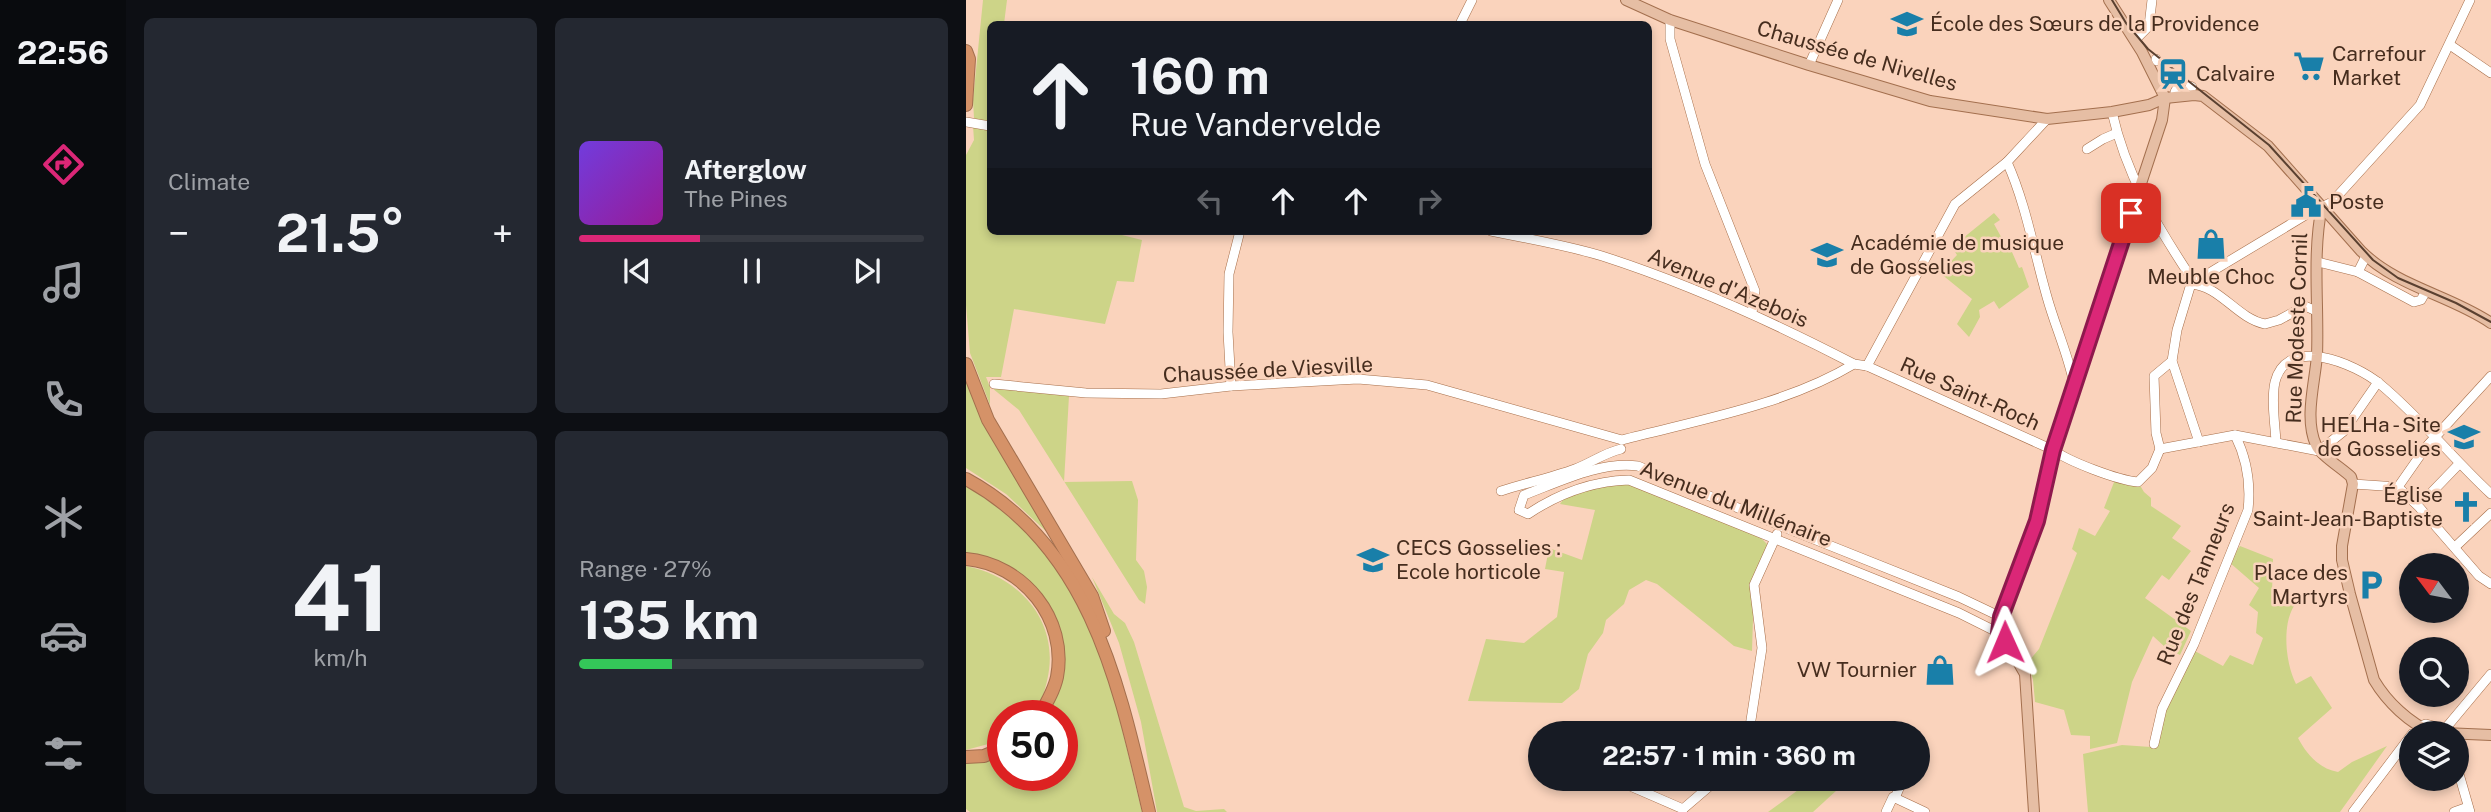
<!DOCTYPE html>
<meta charset="utf-8">
<style>
:root{--surface:#171b24;--page:#242831;--text:#f1f3f6;--muted:#9ea1a6;--line:#363941;--accent:#db2777}
body{margin:0;font-family:"Public Sans",sans-serif;background:var(--page);color:var(--text);height:100vh;display:flex;flex-direction:column;font-size:26px;white-space:nowrap}
*{box-sizing:border-box;margin:0}
p{font-size:23px;color:var(--muted)}
.icon{flex:none;width:38px;height:38px;fill:none;stroke:currentColor;stroke-width:2;stroke-linecap:round;stroke-linejoin:round}
.map{position:relative;flex:1;overflow:hidden}
.panel{display:flex;flex-direction:column;gap:18px;padding:18px;background:#0d0f14;width:840px}
.panel>*{flex:none}
.guide{position:absolute;left:21px;top:21px;width:665px;height:214px;border-radius:10px;box-shadow:0 4px 10px #0003;background:#171b24;color:var(--text);overflow:hidden}
.needle{width:46px;rotate:302deg}
.tools{position:absolute;left:1433px;top:553px;display:grid;gap:14px}
.tools a{display:grid;place-items:center;width:70px;height:70px;border-radius:50%;background:var(--surface);box-shadow:0 4px 10px #0003;font-size:35px}
.speed{position:absolute;left:21px;top:700px;display:flex;gap:14px;font-size:35px;font-weight:700;text-align:center}
.speed>*{display:grid;place-content:center;width:91px;height:91px;border-radius:50%;background:var(--surface);box-shadow:0 4px 10px #0003;line-height:1}
.speed .limit{border:10px solid #d22;background:#fff;color:#111}
.pin{position:absolute;display:grid;place-items:center;width:60px;height:60px;color:#fff;margin:-30px;border-radius:14px;box-shadow:0 4px 10px #0006}
.me{position:absolute;width:77px;margin:-38px;rotate:359deg;stroke-linejoin:round;filter:drop-shadow(0 0 5px #0008)}
.turn{display:flex;align-items:center;gap:24px;height:147px;padding:0 28px;font-size:32px}
.turn .icon{width:91px;height:91px;stroke-width:2.5}
.turn b{display:block;font-size:49px;line-height:60px}
.lanes{display:flex;align-items:center;height:66px;padding:0 28px;background:#0003;justify-content:center;gap:35px;direction:ltr}
.lanes .off{opacity:.35}
.big{font-size:52px;font-weight:700;line-height:1.1}
.panel .card{flex:1;display:flex;flex-direction:column;justify-content:center;gap:10px;min-width:0;padding:0 24px;border-radius:10px;background:var(--page)}
.panel .dial{align-items:center;gap:0}
.dial b{font-size:91px;line-height:1}
.song{display:flex;align-items:center;gap:21px}
.cover{width:84px;height:84px;border-radius:10px;background:linear-gradient(135deg,hsl(260 70% 55%),hsl(300 70% 35%))}
.played{height:7px;border-radius:4px;background:linear-gradient(90deg,var(--accent) 35%,var(--line) 35%)}
.keys{display:flex;justify-content:space-around;direction:ltr}
.heat{display:flex;justify-content:space-between;align-items:center;font-size:38px;direction:ltr}
.charge{height:10px;border-radius:5px;background:linear-gradient(90deg,#34c759 27%,var(--line) 0)}
.panel .tiles{flex:1;display:grid;gap:18px;grid-template-columns:repeat(2,1fr)}
.trip{position:absolute;left:562px;top:721px;width:402px;height:70px;border-radius:35px;background:var(--surface);box-shadow:0 4px 10px #0003;font-weight:700;line-height:70px;text-align:center}
main{display:flex;flex:1;min-height:0}
.menu{display:flex;flex-direction:column;width:126px;justify-content:space-around;align-items:center;background:#090b0e;color:var(--muted)}
.menu .icon{width:49px;height:49px}
.menu .on{color:var(--accent)}
.menu b{font-size:32px;color:var(--text)}
.map>svg:first-child{display:block}
</style>
<main>
<nav class="menu">
<b>22:56</b>
<svg class="icon on" aria-label="directions" viewBox="0 0 24 24"><path d="M12 3l9 9-9 9-9-9zM9 14v-3h6M13 9l2 2-2 2"/></svg>
<svg class="icon" aria-label="music" viewBox="0 0 24 24"><path d="M9 18V5l10-2v13"/><circle cx="6" cy="18" r="3"/><circle cx="16" cy="16" r="3"/></svg>
<svg class="icon" aria-label="phone" viewBox="0 0 24 24"><path d="M5 4h4l2 5-3 2q2 4 5 5l2-3 5 2v4C11 20 4 13 5 4z"/></svg>
<svg class="icon" aria-label="climate" viewBox="0 0 24 24"><path d="M12 3v18M4 7l16 10M4 17L20 7"/></svg>
<svg class="icon" aria-label="car" viewBox="0 0 24 24"><path d="M5 17H2v-5l4-1 3-4h7l3 4 3 1v5h-3M9 17h6M6 11h13"/><circle cx="7" cy="17" r="2"/><circle cx="17" cy="17" r="2"/></svg>
<svg class="icon" aria-label="filters" viewBox="0 0 24 24"><path d="M4 7h16M4 17h16"/><circle cx="9" cy="7" r="2"/><circle cx="15" cy="17" r="2"/></svg>
</nav>
<section class="panel">
<div class="tiles">
<div class="card"><p>Climate</p>
<div class="heat"><a>−</a><b class="big">21.5°</b><a>+</a></div>
</div>
<div class="card">
<div class="song"><i class="cover"></i><div><b>Afterglow</b><p>The Pines</p></div></div>
<div class="played"></div>
<div class="keys"><svg class="icon" aria-label="previous" viewBox="0 0 24 24"><path d="M18 5L8 12l10 7zM5 5v14"/></svg><svg class="icon" aria-label="pause" viewBox="0 0 24 24"><path d="M8 5v14M16 5v14"/></svg><svg class="icon" aria-label="next" viewBox="0 0 24 24"><path d="M6 5l10 7-10 7zM19 5v14"/></svg></div>
</div>
<div class="card dial"><b>41</b><p>km/h</p></div>
<div class="card"><p>Range · 27%</p><b class="big">135 km</b><div class="charge"></div></div>
</div>
</section>
<div class="map">
<svg width="1525" height="812" viewBox="0 0 1525 812">
<rect width="100%" height="100%" fill="#fad3bc"/>
<g fill="#cdd488">
<polygon points="17,0 41,0 38,24 24,24 24,124 8,118 7,100"/>
<polygon points="7,126 24,127 24,231 140,231 176,240 168,282 151,281 139,324 48,309 35,377 20,377 24,387 24,405 4,353 0,305 0,155 8,140"/>
<polygon points="1028,213 1034,220 1028,224 1039,244 1042,243 1053,268 1056,267 1063,287 1033,309 1028,301 1013,310 1014,317 1003,337 991,324 1006,299 974,273 991,255 986,247"/>
<polygon points="0,382 28,443 85,536 40,494 0,468"/>
<polygon points="26,388 103,396 98,482 166,481 172,500 170,560 178,571 181,587 179,604 173,600 53,410"/>
<polygon points="1150,477 1172,482 1178,492 1185,498 1185,506 1215,526 1206,538 1225,551 1203,580 1196,575 1179,598 1225,631 1214,655 1199,647 1187,636 1166,682 1151,743 1124,749 1124,736 1105,735 1098,710 1069,702 1067,680 1062,662 1073,649 1111,553 1106,549 1113,528 1129,536 1144,511 1138,508"/>
<polygon points="660,480 795,538 803,546 788,585 786,651 768,646 691,584 680,580 663,590 658,604 640,620 637,633 622,654 613,689 596,703 502,701 520,639 558,643 591,617 598,572 579,569 583,548 616,560 629,510 594,504 602,493"/>
<path d="M0,485C29,505 59,527 81,554C139,627 154,724 176,812H4L0,809V762L37,753V775H96V716H77L96,661L68,589L0,554Z"/>
<path d="M1274,546L1307,559L1306,593L1331,595V602C1315,620 1319,663 1330,684L1345,676L1366,708L1332,738C1341,755 1354,769 1372,772L1386,762L1421,746L1374,812H1122L1117,754L1156,745L1185,747L1194,720L1225,649L1257,666L1264,655L1287,665L1297,638L1290,633L1292,612L1283,605L1293,588L1263,562Z"/>
<path d="M0,566C55,577 95,623 81,681C78,694 74,706 65,716H37V740L0,750Z"/>
<polygon points="126,577 148,614 159,623 168,642 218,807 230,811 258,809 261,812 191,812 175,722 153,643"/>
<polygon points="847,779 883,779 847,812 802,812"/>
</g>
<g fill="none" stroke-linecap="round" stroke-linejoin="round">
<defs>
<g id="minor">
<polyline points="704,20 704,39 739,164 789,291 786,313"/>
<polyline points="494,24 506,0"/>
<polyline points="1169,40 1183,26 1186,0"/>
<polyline points="1484,45 1525,73"/>
<polyline points="1190,59 1191,61"/>
<polyline points="843,65 872,0"/>
<polyline points="1224,86 1226,87"/>
<polyline points="1209,92 1214,83"/>
<path d="M1146,112C1160,174 1189,223 1224,276V287L1211,330L1206,361L1233,442"/>
<polyline points="0,122 24,126"/>
<polyline points="1121,149 1137,139 1151,133"/>
<path d="M1041,162C1060,204 1068,252 1081,297C1089,326 1102,354 1108,384"/>
<path d="M525,231C562,239 600,245 636,256C723,284 807,322 888,364L901,366L1087,450C1104,462 1151,480 1172,482L1186,468L1194,449"/>
<polyline points="1400,256 1392,272 1448,302 1455,300 1460,291"/>
<polyline points="1352,262 1392,272"/>
<polyline points="1224,281 1235,278 1343,213 1366,202 1454,105 1504,0"/>
<path d="M1224,284C1254,285 1270,318 1299,324L1313,320L1339,306L1350,311"/>
<polyline points="901,366 989,204 1041,162 1081,119"/>
<polyline points="28,384 120,393 195,394 265,386 392,379 461,385 656,440"/>
<polyline points="265,386 262,332 263,274 274,231"/>
<path d="M656,440C732,420 820,405 888,364"/>
<path d="M1310,442C1309,423 1305,400 1309,382C1321,334 1390,364 1414,384C1454,417 1487,459 1525,494"/>
<polyline points="1194,449 1269,435 1353,451 1378,431 1412,382"/>
<polyline points="1194,449 1190,433 1188,376 1206,361"/>
<polyline points="1387,484 1432,487"/>
<polyline points="1432,487 1460,447 1525,376"/>
<polyline points="1432,487 1453,507 1513,576 1525,584"/>
<path d="M535,491C559,483 585,478 609,469C625,463 638,453 655,449"/>
<polyline points="1465,493 1493,464"/>
<polyline points="1489,547 1525,513"/>
<path d="M1033,633L993,613L663,480C627,481 592,494 562,514L553,510L558,495C593,482 634,461 672,466L815,526L993,597L1035,617"/>
<polyline points="1452,727 1460,724 1479,729"/>
<polyline points="1479,729 1525,674"/>
<polyline points="783,733 796,648 788,585 811,534"/>
<path d="M1188,744L1196,709L1228,644L1282,510C1285,483 1281,459 1269,435"/>
<polyline points="1491,767 1504,812"/>
<polyline points="648,779 717,809"/>
<polyline points="929,798 937,779"/>
<polyline points="717,809 752,779"/>
<polyline points="920,812 927,797 959,812"/>
<polyline points="1387,812 1446,734"/>
<polyline points="1488,812 1502,807"/>
</g>
<g id="major">
<path d="M660,0L704,20L843,65L964,101L1081,119L1146,112L1183,105L1199,98L1228,95L1237,96L1302,146L1395,251C1431,287 1484,295 1525,323"/>
<path d="M1356,206C1346,254 1353,306 1351,355C1349,383 1338,418 1350,445C1354,455 1377,469 1385,477L1387,484L1376,546V560L1384,594L1408,680C1421,702 1443,723 1467,733"/>
<polyline points="1478,733 1525,735"/>
<polyline points="1068,812 1059,674 1047,653 1033,633 1033,625 1065,539 1087,450 1196,120 1199,98 1176,52 1143,0"/>
</g>
<g id="highway">
<polyline points="0,51 3,59 0,105"/>
<polyline points="0,364 22,420 126,596 138,631"/>
<path d="M0,479C125,547 153,685 183,812"/>
<path d="M0,559C57,564 102,619 91,677C88,691 80,704 73,716"/>
<polyline points="0,757 18,756 37,748"/>
</g>
</defs>
<use href="#minor" stroke="#a76e49" stroke-width="10"/>
<use href="#major" stroke="#a36f4e" stroke-width="12"/>
<use href="#highway" stroke="#a36f4e" stroke-width="14"/>
<use href="#minor" stroke="#fff" stroke-width="9"/>
<use href="#major" stroke="#e6bea4" stroke-width="10"/>
<use href="#highway" stroke="#d59268" stroke-width="12"/>
<polyline stroke="#5a4030" stroke-width="2" points="1146,0 1160,23 1182,49 1303,145 1407,260 1432,278 1490,303 1525,322"/>
</g>
<g fill="none" stroke-linecap="round" stroke-linejoin="round">
<defs>
<polyline id="route" points="1039,642 1033,633 1035,617 1071,521 1087,450 1165,213"/>
</defs>
<use href="#route" stroke="#8e194d" stroke-width="18"/>
<use href="#route" stroke="#db2777" stroke-width="12"/>
</g>
<defs>
<symbol id="school-bare" viewBox="-9 -9 18 18"><path d="M0-5L7-2L0 1L-7-2ZM-4 1L0 2.5L4 1V4Q0 6-4 4Z" fill="#197fa9" stroke="#fad3bc" stroke-width="2.5" paint-order="stroke"/></symbol>
<symbol id="supermarket-bare" viewBox="-9 -9 18 18"><path d="M-6-5.5h2.5l.6 2H6L4.5 2H-2.5L-4.4-4H-6ZM-1.5 3.2a1.3 1.3 0 1 0 .1 0ZM3 3.2a1.3 1.3 0 1 0 .1 0Z" fill="#197fa9" stroke="#fad3bc" stroke-width="2.5" paint-order="stroke"/></symbol>
<symbol id="station-bare" viewBox="-9 -9 18 18"><path d="M-3-6H3Q5-6 5-4V2Q5 4 3 4L4.5 6H3L1.5 4h-3L-3 6H-4.5L-3 4Q-5 4-5 2V-4Q-5-6-3-6ZM-3.5-4v3h7v-3ZM-3.5 1v1.5H-2V1ZM2 1v1.5H3.5V1Z" fill="#197fa9" stroke="#fad3bc" stroke-width="2.5" paint-order="stroke"/></symbol>
<symbol id="civic-bare" viewBox="-9 -9 18 18"><path d="M-.6-6.5H3V-4.5H.6V-3L4-1V1h2V6H-6V1h2V-1L-.6-3ZM-1.2 2.5V6h2.4V2.5Z" fill="#197fa9" stroke="#fad3bc" stroke-width="2.5" paint-order="stroke"/></symbol>
<symbol id="shop-bare" viewBox="-9 -9 18 18"><path d="M-5-2.5h2.3a2.7 3.5 0 0 1 5.4 0H5L5.5 6h-11ZM-1.5-2.5h3a1.5 2.3 0 0 0-3 0Z" fill="#197fa9" stroke="#fad3bc" stroke-width="2.5" paint-order="stroke"/></symbol>
<symbol id="university-bare" viewBox="-9 -9 18 18"><path d="M0-5L7-2L0 1L-7-2ZM-4 1L0 2.5L4 1V4Q0 6-4 4Z" fill="#197fa9" stroke="#fad3bc" stroke-width="2.5" paint-order="stroke"/></symbol>
<symbol id="church-bare" viewBox="-9 -9 18 18"><path d="M-1.2-6h2.4v3.5h3.3v2.4h-3.3V6h-2.4V-.1h-3.3v-2.4h3.3Z" fill="#197fa9" stroke="#fad3bc" stroke-width="2.5" paint-order="stroke"/></symbol>
<symbol id="parking-bare" viewBox="-9 -9 18 18"><path d="M-3.5-5.5H1a3.5 3.5 0 0 1 0 7H-1V5.5H-3.5ZM-1-3.4V-.6H.8a1.4 1.4 0 0 0 0-2.8Z" fill="#197fa9" stroke="#fad3bc" stroke-width="2.5" paint-order="stroke"/></symbol>
</defs>
<g fill-rule="evenodd">
<use href="#school-bare" x="919" y="2" width="44" height="44"/>
<use href="#supermarket-bare" x="1321" y="44" width="44" height="44"/>
<use href="#station-bare" x="1185" y="52" width="44" height="44"/>
<use href="#civic-bare" x="1318" y="180" width="44" height="44"/>
<use href="#shop-bare" x="1223" y="222" width="44" height="44"/>
<use href="#school-bare" x="839" y="233" width="44" height="44"/>
<use href="#university-bare" x="1476" y="415" width="44" height="44"/>
<use href="#church-bare" x="1478" y="485" width="44" height="44"/>
<use href="#school-bare" x="385" y="538" width="44" height="44"/>
<use href="#parking-bare" x="1383" y="563" width="44" height="44"/>
<use href="#shop-bare" x="952" y="648" width="44" height="44"/>
</g>
<g text-anchor="middle" stroke-width="5" stroke-linejoin="round" paint-order="stroke">
<g font-size="21" fill="#462d1e" stroke="#fad3bc" text-anchor="start">
<text x="964" y="31">École des Sœurs de la Providence</text>
<text x="1366" y="61">Carrefour<tspan x="1366" dy="24">Market</tspan></text>
<text x="1230" y="81">Calvaire</text>
<text x="1363" y="209">Poste</text>
<text x="884" y="250">Académie de musique<tspan x="884" dy="24">de Gosselies</tspan></text>
<text x="1245" y="284" text-anchor="middle">Meuble Choc</text>
<text x="1475" y="432" text-anchor="end">HELHa - Site<tspan x="1475" dy="24">de Gosselies</tspan></text>
<text x="1477" y="502" text-anchor="end">Église<tspan x="1477" dy="24">Saint-Jean-Baptiste</tspan></text>
<text x="430" y="555">CECS Gosselies :<tspan x="430" dy="24">Ecole horticole</tspan></text>
<text x="1382" y="580" text-anchor="end">Place des<tspan x="1382" dy="24">Martyrs</tspan></text>
<text x="951" y="677" text-anchor="end">VW Tournier</text>
</g>
<g font-size="21" fill="#462d1e" stroke="#fad3bc">
<text transform="translate(891 56) rotate(16)" y="7">Chaussée de Nivelles</text>
<text transform="translate(762 288) rotate(23)" y="7">Avenue d'Azebois</text>
<text transform="translate(1331 328) rotate(-88)" y="7">Rue Modeste Cornil</text>
<text transform="translate(302 370) rotate(-3)" y="7">Chaussée de Viesville</text>
<text transform="translate(1004 394) rotate(24)" y="7">Rue Saint-Roch</text>
<text transform="translate(770 504) rotate(21)" y="7">Avenue du Millénaire</text>
<text transform="translate(1230 584) rotate(-68)" y="7">Rue des Tanneurs</text>
</g>
</g>
</svg>
<div class="tools">
<a><svg class="needle" viewBox="-14 -14 28 28"><path d="M0-13l5 13h-10z" fill="#e53935"/><path d="M0 13l5-13h-10z" fill="#9ea1a6"/></svg></a>
<a><svg class="icon" aria-label="search" viewBox="0 0 24 24"><circle cx="10" cy="10" r="6"/><path d="M15 15l6 6"/></svg></a>
<a><svg class="icon" aria-label="layers" viewBox="0 0 24 24"><path d="M12 4l9 5-9 5-9-5zM3 14l9 5 9-5"/></svg></a>
</div>
<div class="speed"><div class="limit">50</div></div>
<div class="pin" style="left:1165px;top:213px;background:#d93025"><svg class="icon" aria-label="arrive" viewBox="0 0 24 24"><path d="M6 21V4h12l-3 4 3 4H6"/></svg></div>
<svg class="me" style="left:1039px;top:642px" viewBox="-20 -20 40 40"><path d="M0-17L14 15 0 8-14 15z" fill="#db2777" stroke="#fff" stroke-width="4"/></svg>
<div class="trip">22:57 · 1 min · 360 m</div>
<div class="guide">
<div class="turn"><svg class="icon" aria-label="ahead" viewBox="0 0 24 24"><path d="M12 20V5M6 11l6-6 6 6"/></svg><div><b>160 m</b>Rue Vandervelde</div></div>
<div class="lanes"><svg class="icon off" aria-label="left" viewBox="0 0 24 24"><path d="M17 20v-9H6M10 6l-5 5 5 5"/></svg><svg class="icon" aria-label="ahead" viewBox="0 0 24 24"><path d="M12 20V5M6 11l6-6 6 6"/></svg><svg class="icon" aria-label="ahead" viewBox="0 0 24 24"><path d="M12 20V5M6 11l6-6 6 6"/></svg><svg class="icon off" aria-label="right" viewBox="0 0 24 24"><path d="M7 20v-9h11M14 6l5 5-5 5"/></svg></div>
</div>
</div>
</main>
